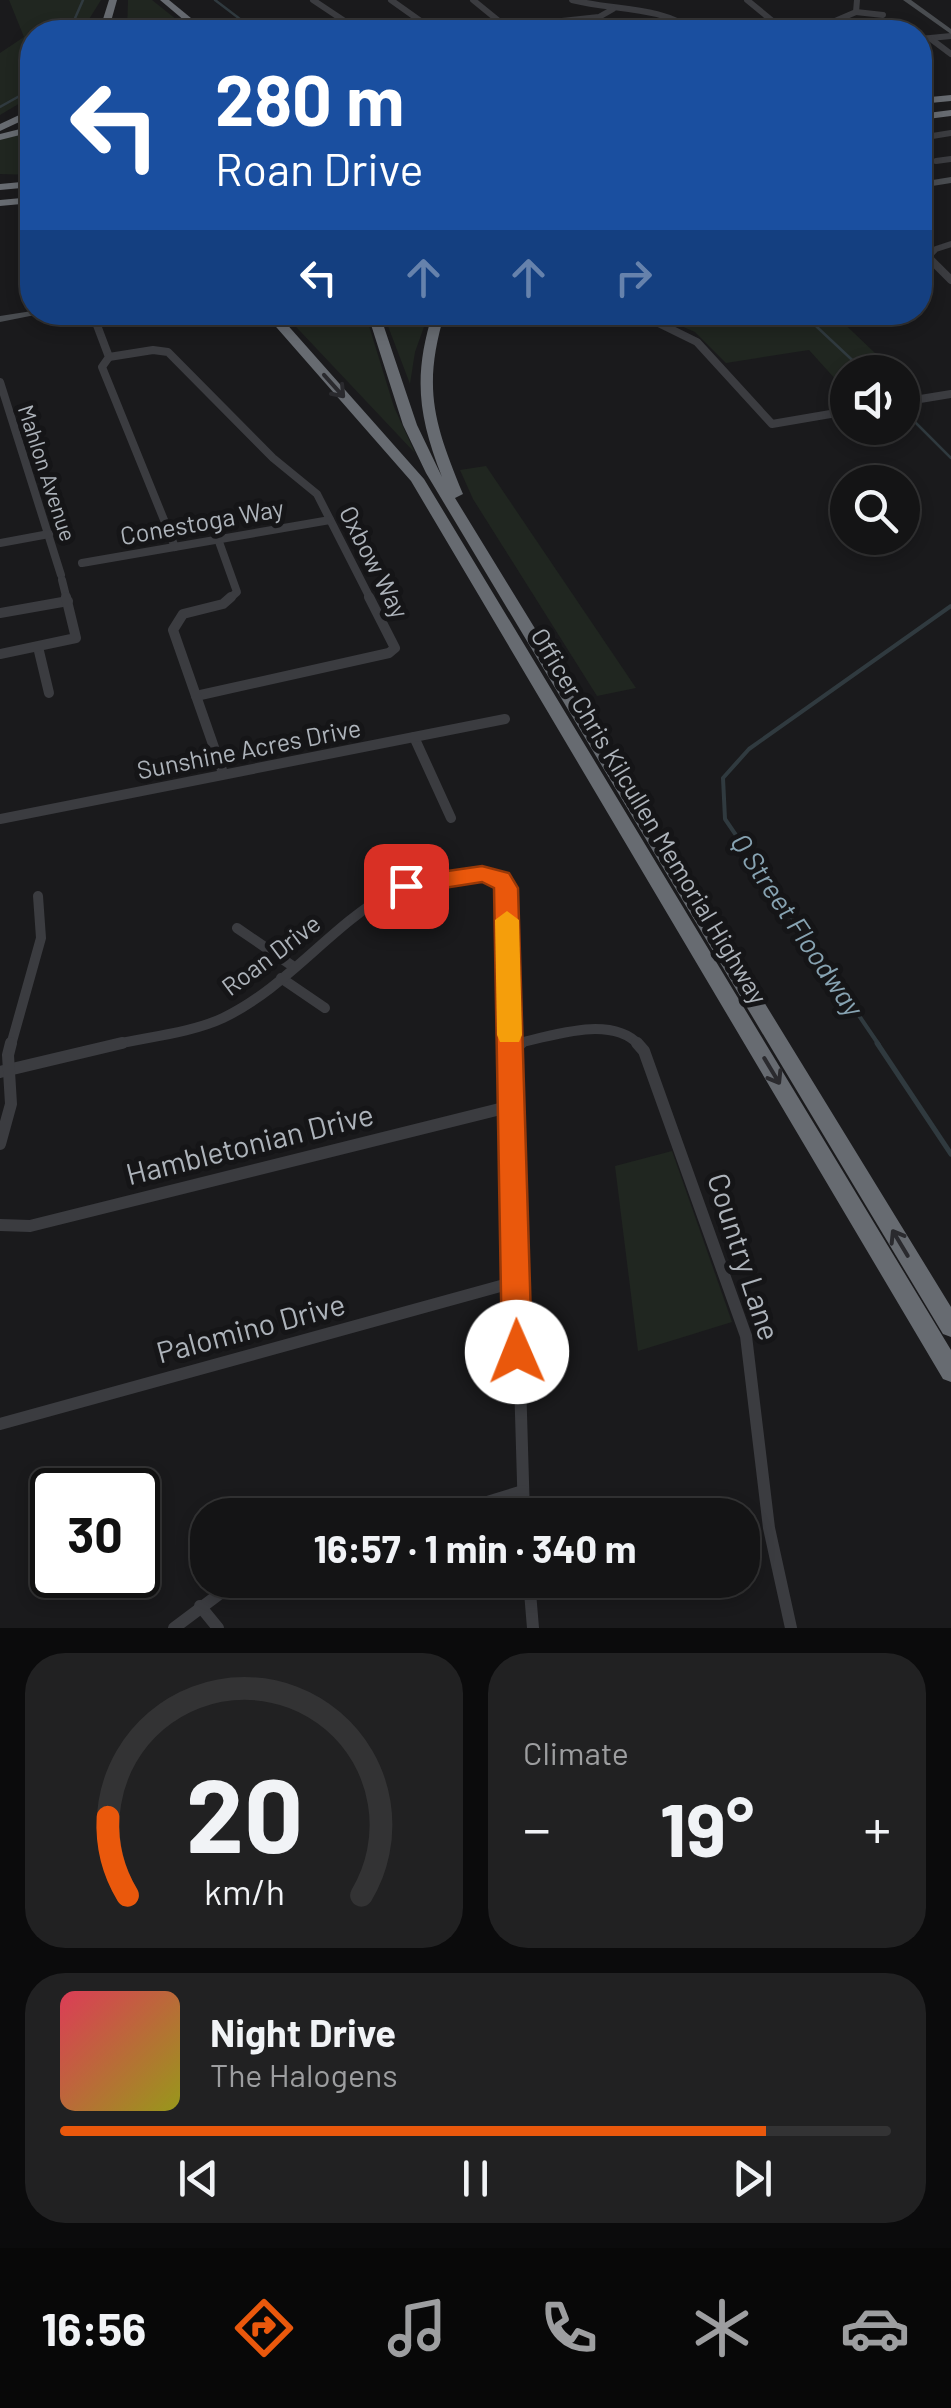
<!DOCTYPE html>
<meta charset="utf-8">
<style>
:root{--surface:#141415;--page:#212122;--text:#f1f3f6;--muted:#9d9ea0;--line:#333334;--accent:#ea580c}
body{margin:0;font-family:Barlow,sans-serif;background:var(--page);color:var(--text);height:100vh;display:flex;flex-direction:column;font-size:38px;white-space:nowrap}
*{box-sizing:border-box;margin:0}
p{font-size:32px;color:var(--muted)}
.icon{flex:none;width:55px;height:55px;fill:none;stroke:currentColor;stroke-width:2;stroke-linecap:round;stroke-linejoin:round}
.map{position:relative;height:1628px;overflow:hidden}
.drawer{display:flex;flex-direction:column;gap:25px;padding:25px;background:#0b0b0c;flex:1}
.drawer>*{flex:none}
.top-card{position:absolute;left:20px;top:20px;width:912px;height:305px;border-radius:40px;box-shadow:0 5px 15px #0003,0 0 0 2px var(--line);background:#1a4fa0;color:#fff;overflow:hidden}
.fabs{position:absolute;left:830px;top:355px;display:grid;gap:20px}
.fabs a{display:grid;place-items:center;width:90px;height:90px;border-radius:50%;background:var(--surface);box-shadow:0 5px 15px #0003,0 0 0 2px var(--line);font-size:50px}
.speed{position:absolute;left:30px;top:1468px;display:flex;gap:20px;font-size:50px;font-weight:700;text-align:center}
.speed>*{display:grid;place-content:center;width:130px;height:130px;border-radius:50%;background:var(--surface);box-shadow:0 5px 15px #0003,0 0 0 2px var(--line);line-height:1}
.speed .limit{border:5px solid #111;border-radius:15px;background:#fff;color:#111}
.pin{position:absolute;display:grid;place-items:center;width:85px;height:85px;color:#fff;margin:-42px;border-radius:20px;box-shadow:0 5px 15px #0006}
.me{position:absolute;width:110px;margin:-55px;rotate:359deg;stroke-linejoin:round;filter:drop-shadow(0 0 8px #0008)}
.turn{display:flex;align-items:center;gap:35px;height:210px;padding:0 30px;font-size:45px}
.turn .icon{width:130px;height:130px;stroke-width:2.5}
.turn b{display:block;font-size:70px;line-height:85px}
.lanes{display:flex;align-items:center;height:95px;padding:0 30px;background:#0003;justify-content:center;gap:50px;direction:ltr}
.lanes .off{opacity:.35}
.big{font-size:75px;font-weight:700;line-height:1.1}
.drawer .card{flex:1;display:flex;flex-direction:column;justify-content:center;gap:15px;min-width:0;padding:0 35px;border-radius:40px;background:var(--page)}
.drawer .dial{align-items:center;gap:0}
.dial svg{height:260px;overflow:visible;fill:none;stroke:var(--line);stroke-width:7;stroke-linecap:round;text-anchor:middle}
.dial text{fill:var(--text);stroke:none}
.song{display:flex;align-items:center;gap:30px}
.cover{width:120px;height:120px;border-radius:15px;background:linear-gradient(135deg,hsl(350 70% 55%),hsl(60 70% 35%))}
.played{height:10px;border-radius:5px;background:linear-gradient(90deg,var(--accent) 85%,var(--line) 85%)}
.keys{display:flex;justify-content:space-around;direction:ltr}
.heat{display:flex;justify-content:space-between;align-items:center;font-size:55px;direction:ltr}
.drawer .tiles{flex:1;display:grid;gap:25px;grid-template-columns:1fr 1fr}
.card:last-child{grid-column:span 2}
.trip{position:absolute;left:190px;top:1498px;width:570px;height:100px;border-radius:40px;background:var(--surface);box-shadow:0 5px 15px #0003,0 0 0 2px var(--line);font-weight:700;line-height:100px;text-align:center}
.tabs{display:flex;height:160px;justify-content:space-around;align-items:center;background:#080808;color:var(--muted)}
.tabs .icon{width:70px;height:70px}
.tabs .active{color:var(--accent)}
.tabs b{font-size:45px;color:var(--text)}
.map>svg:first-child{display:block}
</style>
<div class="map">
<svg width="951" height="1628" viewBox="0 0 951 1628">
<rect width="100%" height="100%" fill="#1a1a1c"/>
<g fill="#202620">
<polygon points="9,0 101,0 81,32 32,32 32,96 0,115 0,53 24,37"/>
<polygon points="128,0 152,0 192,32 127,32"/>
<polygon points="32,132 32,175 0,174 0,139"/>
<polygon points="283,313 365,313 394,407 415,453"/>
<polygon points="383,313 429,313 415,352 410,384"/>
<polygon points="651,313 833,313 895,372 848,372 847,392 809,350 726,363 695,332"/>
<polygon points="486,466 636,688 597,696 473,499 460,470"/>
<polygon points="672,1151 732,1322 638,1351 615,1166"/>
</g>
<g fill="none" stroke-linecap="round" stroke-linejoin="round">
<g stroke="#303a3f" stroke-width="2.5">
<polyline points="215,0 257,32"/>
<polyline points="69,32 83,0"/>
<polyline points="0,107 32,89"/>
<polyline points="801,312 865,372"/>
<polyline points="902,409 951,458"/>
</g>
<polyline stroke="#303a3f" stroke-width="4" points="879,1045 725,819 723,778 749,749 951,606"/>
<polyline stroke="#303a3f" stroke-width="5" points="877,1043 951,1154"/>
<g stroke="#3b3c40" stroke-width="6">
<polyline points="313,0 361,32"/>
<polyline points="391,0 436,32"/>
<polyline points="473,0 511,31"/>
<path d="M572,0C615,11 659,5 696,32"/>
<polyline points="747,0 786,32"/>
<polyline points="856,12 883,15"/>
<polyline points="507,27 599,17 613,9"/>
<polyline points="782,29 835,21 856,12 857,0"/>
<polyline points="920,39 951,36"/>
<polyline points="931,39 951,54"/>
<polyline points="920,138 951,133"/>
<polyline points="936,161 951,159"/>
<polyline points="931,260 928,257 936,249 951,244"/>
</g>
<g stroke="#3b3c40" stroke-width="8">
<polyline points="929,258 951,280"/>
<polyline points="92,312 109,357 102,367 175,547"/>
<polyline points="636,312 697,342 772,424 848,411"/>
<polyline points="109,357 153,350 168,352 273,458 317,494 371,600"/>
<polyline points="0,382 61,575"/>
<polyline points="902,402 951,394"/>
<polyline points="218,539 237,592 228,600"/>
<polyline points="0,543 49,534"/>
<polyline points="82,563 330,520"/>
<polyline points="62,580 67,600"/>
</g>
<g stroke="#3b3c40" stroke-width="10">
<polyline points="0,613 68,601"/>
<polyline points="38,647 49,693"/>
<polyline points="0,654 76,638 66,597"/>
<polyline points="196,696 389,653 395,648 369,597"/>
<polyline points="414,737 451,818"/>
<polyline points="223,773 173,630 183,614 223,604 231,597"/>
<polyline points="0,819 505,719"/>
<polyline points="237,928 294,967"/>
<polyline points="281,978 325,1008"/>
<polyline points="11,1045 41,938 38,896"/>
<path d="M112,1045C147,1037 191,1033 223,1018C286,988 329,928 389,893C418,876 469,871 501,879L506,887L511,1045"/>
<path d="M510,1045C546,1038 610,1013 639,1045"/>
</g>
<g stroke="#3b3c40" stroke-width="12">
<polyline points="510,1043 524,1515"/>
<polyline points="637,1043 644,1051 746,1336 769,1528 791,1628"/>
<polyline points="510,1045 521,1043"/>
<polyline points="0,1072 122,1043"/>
<polyline points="0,1144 11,1104 8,1055 11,1043"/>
<polyline points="0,1225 30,1226 512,1106"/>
<polyline points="0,1424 515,1282"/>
<polyline points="445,1515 523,1491"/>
<polyline points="529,1580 533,1628"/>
<polyline points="200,1606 218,1628"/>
<polyline points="174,1628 238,1580"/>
</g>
<g fill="#494c50" fill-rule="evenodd">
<polygon points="903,0 911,0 951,29 951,34"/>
<polygon points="951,177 951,183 920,188 920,182"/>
<polygon points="32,311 50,312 0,322 0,316"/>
</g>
<g fill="#676b71" fill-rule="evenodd">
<polygon points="109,0 117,0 108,32 99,32"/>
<polygon points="160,0 169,0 208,32 198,32"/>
<polygon points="951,95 951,101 920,104 920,98"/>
<polygon points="32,109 32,116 0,131 0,124"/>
<polygon points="951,110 951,116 920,120 920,114"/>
<polygon points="32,126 32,132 0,140 0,134"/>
<polygon points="32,181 32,187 0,190 0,184"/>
<polygon points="32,197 32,203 0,206 0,200"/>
<polygon points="263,312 276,312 424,479 951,1350 951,1382 943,1379 411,481"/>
<path d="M367,312H379L417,425L442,477C418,415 413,376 433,312H445C422,388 434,423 463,494L455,498L951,1307V1337L943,1334L426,473L403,425Z"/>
</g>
</g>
<defs><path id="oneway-shaft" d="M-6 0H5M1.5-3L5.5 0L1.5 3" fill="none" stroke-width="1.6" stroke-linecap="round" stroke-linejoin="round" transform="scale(2.5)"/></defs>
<g stroke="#2a2a2e">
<use href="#oneway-shaft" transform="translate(334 386) rotate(48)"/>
<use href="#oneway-shaft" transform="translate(772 1071) rotate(59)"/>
<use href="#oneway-shaft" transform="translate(900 1243) rotate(-121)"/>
</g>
<polygon fill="#ea580c" stroke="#983908" stroke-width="2.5" points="482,866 509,873 518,888 532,1352 528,1362 517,1366 506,1362 502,1352 494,888 482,882 406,894 394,886 406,877"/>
<polygon fill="#f59e0b" points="507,911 519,920 522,1035 519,1042 500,1042 497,1035 495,920"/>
<g text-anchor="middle" stroke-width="10" stroke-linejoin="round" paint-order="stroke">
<g font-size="22" fill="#adb3ba" stroke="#151517">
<text transform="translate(47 473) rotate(72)" y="8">Mahlon Avenue</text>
</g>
<g font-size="25" fill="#adb3ba" stroke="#151517">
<text transform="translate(202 522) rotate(-10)" y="9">Conestoga Way</text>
<text transform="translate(374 562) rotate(63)" y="9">Oxbow Way</text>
<text transform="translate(249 749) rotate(-11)" y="9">Sunshine Acres Drive</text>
<text transform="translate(649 816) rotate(59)" y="9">Officer Chris Kilcullen Memorial Highway</text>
<text transform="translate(271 955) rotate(-37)" y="9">Roan Drive</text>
</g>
<g font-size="28" font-style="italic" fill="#87a3b2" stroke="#151517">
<text transform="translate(797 925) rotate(56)" y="10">Q Street Floodway</text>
</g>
<g font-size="30" fill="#adb3ba" stroke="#151517">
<text transform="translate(250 1145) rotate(-14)" y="10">Hambletonian Drive</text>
<text transform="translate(743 1257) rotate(72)" y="10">Country Lane</text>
<text transform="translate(251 1329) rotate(-15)" y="10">Palomino Drive</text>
</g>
</g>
</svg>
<div class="fabs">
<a><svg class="icon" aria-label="sound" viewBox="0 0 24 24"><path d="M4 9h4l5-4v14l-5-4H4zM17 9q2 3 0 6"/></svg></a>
<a><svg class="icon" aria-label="search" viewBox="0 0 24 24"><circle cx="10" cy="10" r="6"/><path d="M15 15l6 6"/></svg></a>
</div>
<div class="speed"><div class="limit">30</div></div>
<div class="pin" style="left:406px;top:886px;background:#d93025"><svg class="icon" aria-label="arrive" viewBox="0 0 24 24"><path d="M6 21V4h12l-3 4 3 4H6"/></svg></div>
<svg class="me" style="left:517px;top:1352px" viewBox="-20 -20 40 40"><circle r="19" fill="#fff"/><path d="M0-13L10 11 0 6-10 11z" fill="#ea580c"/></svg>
<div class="trip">16:57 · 1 min · 340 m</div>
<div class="top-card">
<div class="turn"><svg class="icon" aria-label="left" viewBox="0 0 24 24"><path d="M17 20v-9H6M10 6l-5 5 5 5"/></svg><div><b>280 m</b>Roan Drive</div></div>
<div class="lanes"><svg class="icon" aria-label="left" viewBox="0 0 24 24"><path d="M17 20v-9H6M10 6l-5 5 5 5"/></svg><svg class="icon off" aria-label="ahead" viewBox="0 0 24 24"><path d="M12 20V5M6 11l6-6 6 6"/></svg><svg class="icon off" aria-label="ahead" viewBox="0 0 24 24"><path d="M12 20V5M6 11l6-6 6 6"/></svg><svg class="icon off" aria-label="right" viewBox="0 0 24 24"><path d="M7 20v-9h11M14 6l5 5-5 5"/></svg></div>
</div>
</div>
<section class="drawer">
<div class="tiles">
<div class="card dial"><svg viewBox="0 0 100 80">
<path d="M14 69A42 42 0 1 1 86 69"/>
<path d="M14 69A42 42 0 0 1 8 45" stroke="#ea580c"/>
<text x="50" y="56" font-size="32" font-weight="700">20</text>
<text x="50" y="72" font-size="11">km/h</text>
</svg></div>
<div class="card"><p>Climate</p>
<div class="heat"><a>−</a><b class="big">19°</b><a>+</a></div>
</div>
<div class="card">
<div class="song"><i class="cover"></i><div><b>Night Drive</b><p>The Halogens</p></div></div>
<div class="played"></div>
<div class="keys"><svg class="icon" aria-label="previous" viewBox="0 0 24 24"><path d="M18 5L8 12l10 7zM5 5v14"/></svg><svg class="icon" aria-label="pause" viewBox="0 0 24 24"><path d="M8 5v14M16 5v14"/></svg><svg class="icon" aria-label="next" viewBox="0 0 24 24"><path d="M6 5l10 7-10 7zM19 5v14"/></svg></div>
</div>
</div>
</section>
<nav class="tabs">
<b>16:56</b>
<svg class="icon active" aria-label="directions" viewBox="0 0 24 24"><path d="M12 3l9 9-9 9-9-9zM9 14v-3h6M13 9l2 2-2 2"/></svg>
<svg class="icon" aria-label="music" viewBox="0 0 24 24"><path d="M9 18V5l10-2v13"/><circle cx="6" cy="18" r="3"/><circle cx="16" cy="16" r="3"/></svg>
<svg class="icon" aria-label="phone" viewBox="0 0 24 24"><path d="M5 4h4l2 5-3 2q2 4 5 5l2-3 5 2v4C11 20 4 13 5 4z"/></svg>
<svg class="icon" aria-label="climate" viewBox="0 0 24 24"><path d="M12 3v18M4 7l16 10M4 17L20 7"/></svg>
<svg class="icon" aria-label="car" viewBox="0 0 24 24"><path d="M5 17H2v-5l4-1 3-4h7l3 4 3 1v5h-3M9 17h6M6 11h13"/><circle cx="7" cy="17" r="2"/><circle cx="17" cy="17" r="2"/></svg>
</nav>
